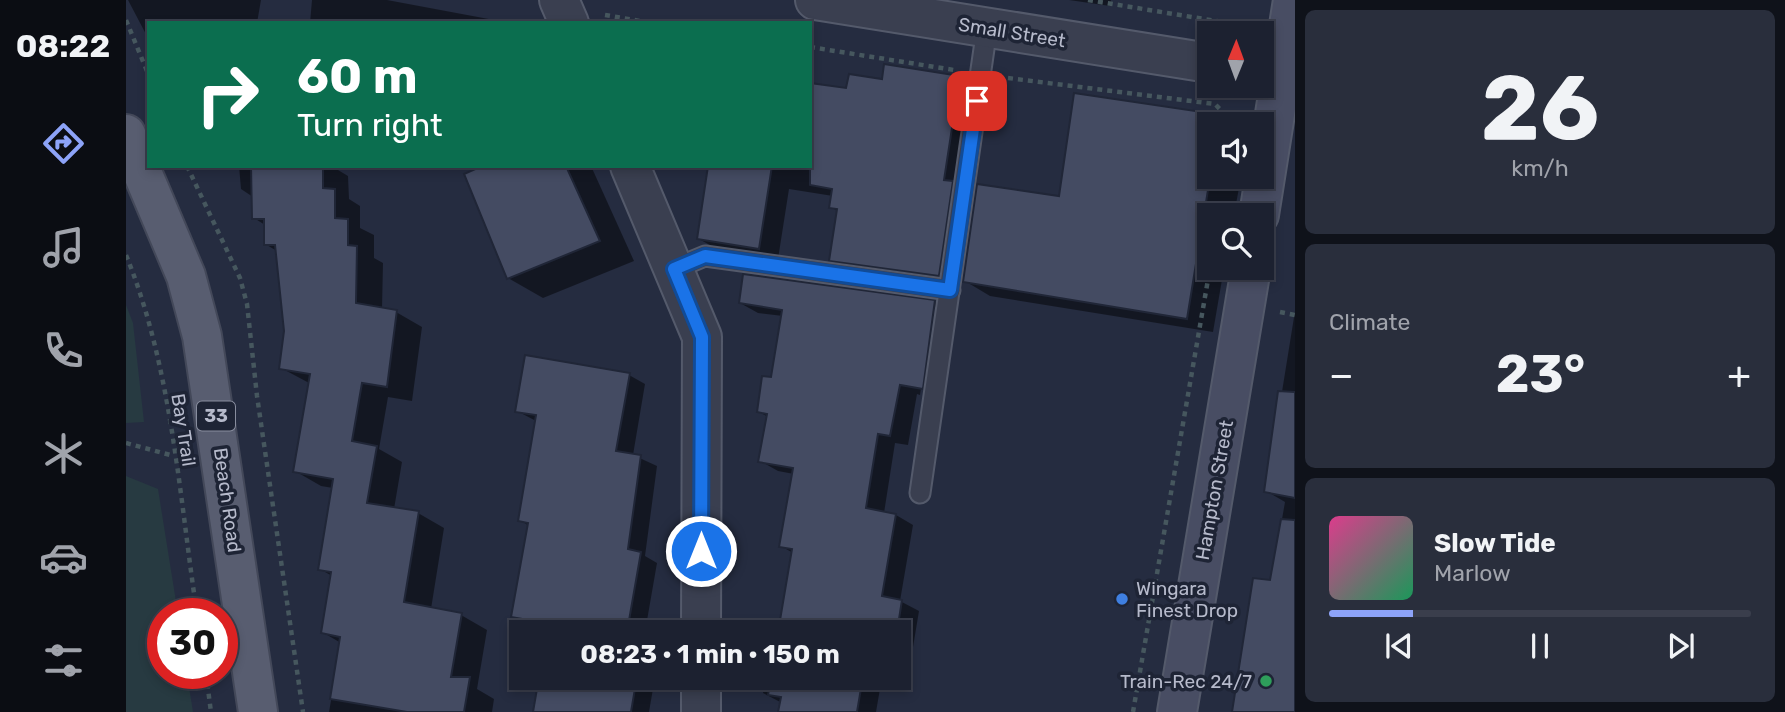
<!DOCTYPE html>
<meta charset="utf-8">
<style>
:root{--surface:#1c2130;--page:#292e3c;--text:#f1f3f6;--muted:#a0a3ab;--line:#3a3e4c;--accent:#8da3f8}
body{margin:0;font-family:Rubik,sans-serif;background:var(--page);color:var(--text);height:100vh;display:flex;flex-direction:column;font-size:26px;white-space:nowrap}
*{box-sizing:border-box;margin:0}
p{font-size:23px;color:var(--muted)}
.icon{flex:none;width:38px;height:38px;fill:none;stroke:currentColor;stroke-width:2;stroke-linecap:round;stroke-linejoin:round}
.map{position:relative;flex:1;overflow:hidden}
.panel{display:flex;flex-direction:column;gap:10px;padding:10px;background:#0f121a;width:490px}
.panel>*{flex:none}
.banner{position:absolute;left:21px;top:21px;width:665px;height:147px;border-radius:0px;box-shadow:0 4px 10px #0003,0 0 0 2px var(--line);background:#0b6e4f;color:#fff;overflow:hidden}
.needle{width:46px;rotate:1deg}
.controls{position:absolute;left:1071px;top:21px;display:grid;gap:14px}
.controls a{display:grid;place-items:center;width:77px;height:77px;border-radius:0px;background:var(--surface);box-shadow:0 4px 10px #0003,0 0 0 2px var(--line);font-size:35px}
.speed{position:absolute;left:21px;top:598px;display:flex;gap:14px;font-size:35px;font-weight:700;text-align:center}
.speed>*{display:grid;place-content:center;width:91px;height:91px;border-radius:50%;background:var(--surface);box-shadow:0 4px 10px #0003,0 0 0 2px var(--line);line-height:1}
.speed .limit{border:10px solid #d22;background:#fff;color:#111}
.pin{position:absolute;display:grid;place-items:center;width:60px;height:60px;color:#fff;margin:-30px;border-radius:14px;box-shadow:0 4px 10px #0006}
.me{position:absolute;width:77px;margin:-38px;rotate:0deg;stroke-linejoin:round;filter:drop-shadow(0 0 5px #0008)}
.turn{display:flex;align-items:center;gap:24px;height:147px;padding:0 35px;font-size:32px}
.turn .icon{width:91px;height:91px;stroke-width:2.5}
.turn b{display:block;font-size:49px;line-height:60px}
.big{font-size:52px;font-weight:700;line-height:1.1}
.panel .widget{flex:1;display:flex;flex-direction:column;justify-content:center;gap:10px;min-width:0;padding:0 24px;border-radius:10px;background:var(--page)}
.panel .dial{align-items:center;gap:0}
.dial b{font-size:91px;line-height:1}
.song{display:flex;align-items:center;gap:21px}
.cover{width:84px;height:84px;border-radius:10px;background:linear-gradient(135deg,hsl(330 70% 55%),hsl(150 70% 35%))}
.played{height:7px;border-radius:4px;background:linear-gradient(90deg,var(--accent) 20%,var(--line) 20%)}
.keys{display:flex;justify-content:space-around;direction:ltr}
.heat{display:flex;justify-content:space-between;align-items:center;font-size:38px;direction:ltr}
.trip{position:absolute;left:383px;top:620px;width:402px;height:70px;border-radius:0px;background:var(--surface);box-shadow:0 4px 10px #0003,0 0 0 2px var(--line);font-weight:700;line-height:70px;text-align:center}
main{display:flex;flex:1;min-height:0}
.dock{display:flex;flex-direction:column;width:126px;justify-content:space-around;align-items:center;background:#0b0d13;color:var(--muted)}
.dock .icon{width:49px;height:49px}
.dock .current{color:var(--accent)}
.dock b{font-size:32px;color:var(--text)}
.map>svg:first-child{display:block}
</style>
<main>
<nav class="dock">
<b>08:22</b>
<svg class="icon current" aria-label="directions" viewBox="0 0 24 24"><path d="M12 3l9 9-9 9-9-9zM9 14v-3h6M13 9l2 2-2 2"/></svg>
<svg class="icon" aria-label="music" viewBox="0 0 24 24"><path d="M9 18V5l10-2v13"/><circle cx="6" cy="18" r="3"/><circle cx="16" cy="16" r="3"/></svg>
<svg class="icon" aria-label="phone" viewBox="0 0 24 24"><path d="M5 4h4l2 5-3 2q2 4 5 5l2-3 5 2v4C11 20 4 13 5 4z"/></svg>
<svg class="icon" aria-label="climate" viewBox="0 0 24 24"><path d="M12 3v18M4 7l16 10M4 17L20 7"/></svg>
<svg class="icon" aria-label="car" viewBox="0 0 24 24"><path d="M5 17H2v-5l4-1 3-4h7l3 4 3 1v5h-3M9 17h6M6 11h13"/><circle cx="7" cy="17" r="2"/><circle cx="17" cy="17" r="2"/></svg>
<svg class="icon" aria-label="filters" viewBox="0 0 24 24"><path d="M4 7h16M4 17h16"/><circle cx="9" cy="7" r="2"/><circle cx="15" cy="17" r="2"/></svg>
</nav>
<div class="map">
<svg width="1169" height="712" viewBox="0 0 1169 712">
<rect width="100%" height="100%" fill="#252c40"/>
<g fill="#273a41">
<polygon points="0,305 7,323 18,422 0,423"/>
<polygon points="0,476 32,489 52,614 37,614 37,674 61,674 67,712 0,712"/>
</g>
<g fill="#0007">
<polygon points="2,0 135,0 131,23 23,23 23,40"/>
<polygon points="186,0 261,0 384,23 184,23"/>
<polygon points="943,0 985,0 984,6"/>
<polygon points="833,78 852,88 831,286 723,271 705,260 713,212 705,207 707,196 663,189 652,259 591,249 573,239 584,166 684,166 722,90 757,81"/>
<polygon points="950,95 1098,116 1111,124 1083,124 1083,177 1115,177 1108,215 1083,215 1083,268 1098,268 1087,332 864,296 839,281 934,198"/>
<polygon points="113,166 212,166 212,170 222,176 223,199 234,206 234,228 248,235 248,258 257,263 256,309 270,312 296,327 286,401 262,397 253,449 276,462 268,509 292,513 318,528 305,609 335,615 361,630 351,689 368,699 366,712 203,712 215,643 196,632 206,576 194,569 207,488 195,486 169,471 185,384 155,368 160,331 151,251 139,244 139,225 128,218 127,197 115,189"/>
<polygon points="360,166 465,166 508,261 417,298 382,278"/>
<polygon points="618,276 809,302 826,312 814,398 797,395 810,307 807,307 794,395 791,394 782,445 769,443 758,513 770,515 787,525 774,601 793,611 785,659 774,657 774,632 654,632 667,553 655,546 668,474 652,471 634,461 642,417 632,411 647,379 657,316 632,313 614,303"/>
<polygon points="1169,311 1169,712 1108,712 1145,582 1159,502 1140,491"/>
<polygon points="503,375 519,384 507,455 531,466 519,556 531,563 519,632 440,632 404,625 387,616 403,526 394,520 410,421 391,411"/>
<polygon points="439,677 529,677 523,712 409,712"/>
<polygon points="640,677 756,677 750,712 654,712 656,703 637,693"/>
</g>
<g fill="#444b62" stroke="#202637" stroke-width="2">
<polygon points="758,64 834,76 818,180 827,181 813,276 703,261 711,209 703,208 706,189 684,185 684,83 720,88 723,74 756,79"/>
<polygon points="948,93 1083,113 1083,184 1061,319 837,282 851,184 933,196"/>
<polygon points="125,166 197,166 197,188 209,189 209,218 222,219 222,245 231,246 230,303 271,310 261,387 236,383 226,441 251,446 241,503 293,511 278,602 336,613 325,677 344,677 338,712 281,712 204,699 214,637 195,633 205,572 192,570 207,479 167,472 184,374 153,369 158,331 149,245 138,245 138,219 126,219"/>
<polygon points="356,166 440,166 474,241 381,279 338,174"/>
<polygon points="582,166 646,166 633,249 571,239"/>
<polygon points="617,274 809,300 797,389 774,385 764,436 752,434 740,508 770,514 756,596 776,600 771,632 652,632 666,549 653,547 667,468 632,462 641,414 631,412 636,376 645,377 656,310 613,303"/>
<polygon points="399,355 504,373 490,451 515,455 502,549 515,552 501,632 470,632 385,617 402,523 392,521 410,415 389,412"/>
<polygon points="1152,391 1169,392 1169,498 1138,492"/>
<polygon points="1155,519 1169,520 1169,712 1106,712 1127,578 1144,580"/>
<polygon points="413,677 511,677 505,712 407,712"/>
<polygon points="645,677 737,677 731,712 652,712 655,697 642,695"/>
</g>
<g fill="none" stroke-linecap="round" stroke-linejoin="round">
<defs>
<g id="lane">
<polyline points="548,269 579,256 824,290"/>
<polyline points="794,493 861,28"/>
</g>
<g id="street">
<polyline points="433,0 443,23"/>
<polyline points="689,0 1083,63"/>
<polyline points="504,166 576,337 575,632"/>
<polyline points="575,712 575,677"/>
</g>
<g id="secondary">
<polyline points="1133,215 1167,0"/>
<polyline points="1051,712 1125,268"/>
</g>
<polyline id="primary" points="0,134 60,276 76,336 132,712"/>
</defs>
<use href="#lane" stroke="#545a6b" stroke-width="23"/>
<use href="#street" stroke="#545a6b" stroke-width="42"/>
<use href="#secondary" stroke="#545a6b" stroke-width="42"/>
<use href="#primary" stroke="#434859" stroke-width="42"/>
<g stroke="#46575e" stroke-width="4.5" stroke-dasharray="5 5" stroke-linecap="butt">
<polyline points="962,0 1127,27"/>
<polyline points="479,15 526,23"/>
<polyline points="0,20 23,76"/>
<polyline points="684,47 828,70"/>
<polyline points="882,78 1089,104 1108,124"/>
<polyline points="61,166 114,278 121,304 131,396 177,712"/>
<path d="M0,255C46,368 53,494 71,614"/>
<polyline points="1154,312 1169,315"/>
<polyline points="0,443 48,456"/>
<polyline points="80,674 85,712"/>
<polyline points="1007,712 1084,268"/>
</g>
<use href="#lane" stroke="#3a3f50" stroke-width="19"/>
<use href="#street" stroke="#3a3f50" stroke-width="38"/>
<use href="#secondary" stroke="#484d63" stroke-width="38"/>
<use href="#primary" stroke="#585d70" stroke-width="38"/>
</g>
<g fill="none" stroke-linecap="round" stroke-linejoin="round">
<defs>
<polyline id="route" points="575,551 576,337 548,269 579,256 824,290 851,101"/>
</defs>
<use href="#route" stroke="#114b97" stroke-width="18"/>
<use href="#route" stroke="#1a73e8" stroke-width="12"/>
</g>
<circle fill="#3f7fe0" stroke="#1e2435" stroke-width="2.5" cx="996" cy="599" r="7"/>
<circle fill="#2e9e5b" stroke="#1e2435" stroke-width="2.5" cx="1140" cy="681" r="7"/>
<g text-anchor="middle" stroke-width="7" stroke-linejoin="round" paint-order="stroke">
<rect fill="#1e2435" stroke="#888d9e" stroke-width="2" x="71" y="401.5" width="38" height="29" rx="5"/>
<g font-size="18" font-weight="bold" fill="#b6bacb">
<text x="90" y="422">33</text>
</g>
<g font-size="19" fill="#b6bacb" stroke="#1e2435">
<text transform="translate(886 32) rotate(9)" y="7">Small Street</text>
<text transform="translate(58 430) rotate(81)" y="7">Bay Trail</text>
<text transform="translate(1088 490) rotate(-80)" y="7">Hampton Street</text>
<text transform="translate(102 500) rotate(82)" y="7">Beach Road</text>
</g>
<g font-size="19" fill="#b6bacb" stroke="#1e2435" text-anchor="start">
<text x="1010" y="595">Wingara<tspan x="1010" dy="22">Finest Drop</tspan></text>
<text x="1126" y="688" text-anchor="end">Train-Rec 24/7</text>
</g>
</g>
</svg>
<div class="controls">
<a><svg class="needle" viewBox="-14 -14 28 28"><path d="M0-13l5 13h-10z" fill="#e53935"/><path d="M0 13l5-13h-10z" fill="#a0a3ab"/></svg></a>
<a><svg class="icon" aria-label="sound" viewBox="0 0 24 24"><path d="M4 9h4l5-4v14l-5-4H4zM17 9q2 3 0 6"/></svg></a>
<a><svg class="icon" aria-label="search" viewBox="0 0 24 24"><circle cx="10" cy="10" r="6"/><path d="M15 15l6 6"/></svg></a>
</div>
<div class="speed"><div class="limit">30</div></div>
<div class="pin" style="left:851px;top:101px;background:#d93025"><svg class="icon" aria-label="arrive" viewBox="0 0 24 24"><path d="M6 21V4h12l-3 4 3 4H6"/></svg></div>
<svg class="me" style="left:575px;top:551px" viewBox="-20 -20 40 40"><circle r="17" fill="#1a73e8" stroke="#fff" stroke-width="3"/><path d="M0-11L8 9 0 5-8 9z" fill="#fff"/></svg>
<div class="trip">08:23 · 1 min · 150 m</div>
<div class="banner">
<div class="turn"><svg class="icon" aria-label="right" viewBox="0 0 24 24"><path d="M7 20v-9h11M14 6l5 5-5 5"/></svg><div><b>60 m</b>Turn right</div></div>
</div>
</div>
<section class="panel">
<div class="widget dial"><b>26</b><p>km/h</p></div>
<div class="widget"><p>Climate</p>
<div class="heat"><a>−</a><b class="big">23°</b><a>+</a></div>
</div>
<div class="widget">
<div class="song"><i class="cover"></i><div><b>Slow Tide</b><p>Marlow</p></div></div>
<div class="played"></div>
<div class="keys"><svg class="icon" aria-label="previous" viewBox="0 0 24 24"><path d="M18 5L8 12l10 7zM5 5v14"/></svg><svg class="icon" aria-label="pause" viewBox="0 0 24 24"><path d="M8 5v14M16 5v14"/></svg><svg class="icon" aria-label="next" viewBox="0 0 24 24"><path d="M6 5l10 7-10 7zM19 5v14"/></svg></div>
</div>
</section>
</main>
